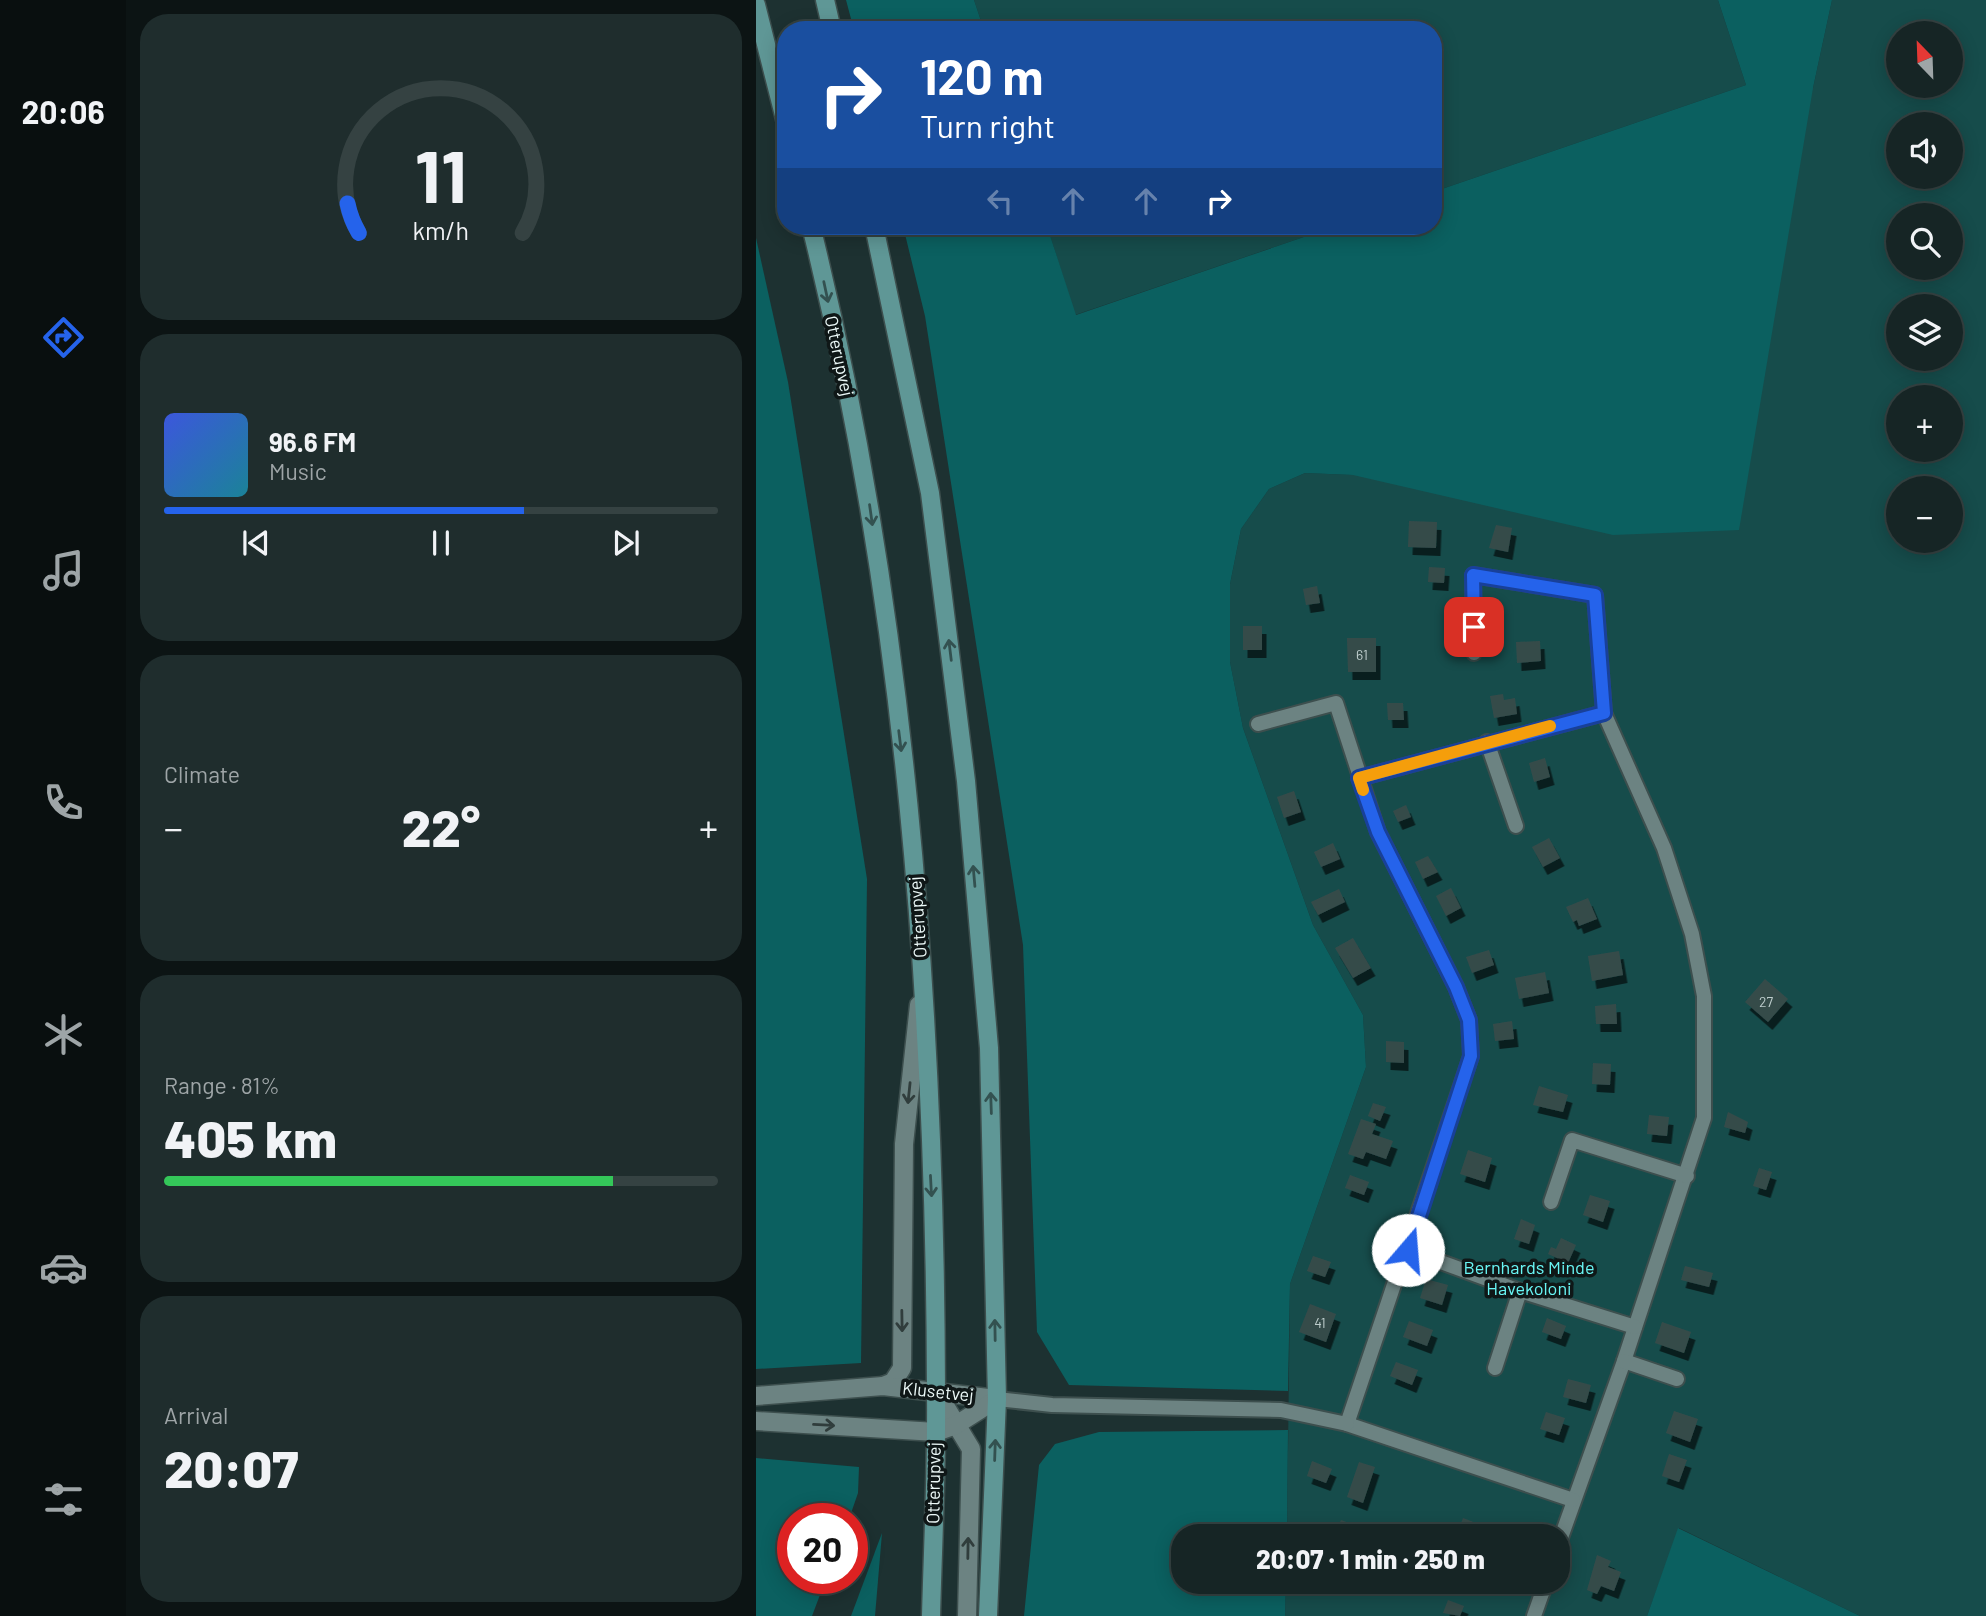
<!DOCTYPE html>
<meta charset="utf-8">
<style>
:root{--surface:#162525;--page:#1f2d2d;--text:#f1f3f6;--muted:#9ea5a7;--line:#354242;--accent:#2563eb}
body{margin:0;font-family:Barlow,sans-serif;background:var(--page);color:var(--text);height:100vh;display:flex;flex-direction:column;font-size:26px;white-space:nowrap}
*{box-sizing:border-box;margin:0}
p{font-size:23px;color:var(--muted)}
.icon{flex:none;width:38px;height:38px;fill:none;stroke:currentColor;stroke-width:2;stroke-linecap:round;stroke-linejoin:round}
.map{position:relative;flex:1;overflow:hidden}
.side{display:flex;flex-direction:column;gap:14px;padding:14px;background:#0c1414;width:630px}
.side>*{flex:none}
.hud{position:absolute;left:21px;top:21px;width:665px;height:214px;border-radius:28px;box-shadow:0 4px 18px #0003,0 0 0 2px var(--line);background:#1a4fa0;color:#fff;overflow:hidden}
.needle{width:46px;rotate:337deg}
.controls{position:absolute;left:1130px;top:21px;display:grid;gap:14px}
.controls a{display:grid;place-items:center;width:77px;height:77px;border-radius:50%;background:var(--surface);box-shadow:0 4px 18px #0003,0 0 0 2px var(--line);font-size:35px}
.speed{position:absolute;left:21px;top:1503px;display:flex;gap:14px;font-size:35px;font-weight:700;text-align:center}
.speed>*{display:grid;place-content:center;width:91px;height:91px;border-radius:50%;background:var(--surface);box-shadow:0 4px 18px #0003,0 0 0 2px var(--line);line-height:1}
.speed .limit{border:10px solid #d22;background:#fff;color:#111}
.pin{position:absolute;display:grid;place-items:center;width:60px;height:60px;color:#fff;margin:-30px;border-radius:14px;box-shadow:0 4px 10px #0006}
.me{position:absolute;width:77px;margin:-38px;rotate:18deg;stroke-linejoin:round;filter:drop-shadow(0 0 5px #0008)}
.turn{display:flex;align-items:center;gap:24px;height:147px;padding:0 28px;font-size:32px}
.turn .icon{width:91px;height:91px;stroke-width:2.5}
.turn b{display:block;font-size:49px;line-height:60px}
.lanes{display:flex;align-items:center;height:66px;padding:0 28px;background:#0003;justify-content:center;gap:35px;direction:ltr}
.lanes .off{opacity:.35}
.big{font-size:52px;font-weight:800;line-height:1.1}
.side .tile{flex:1;display:flex;flex-direction:column;justify-content:center;gap:10px;min-width:0;padding:0 24px;border-radius:28px;background:var(--page)}
.side .dial{align-items:center;gap:0}
.dial svg{height:182px;overflow:visible;fill:none;stroke:var(--line);stroke-width:7;stroke-linecap:round;text-anchor:middle}
.dial text{fill:var(--text);stroke:none}
.song{display:flex;align-items:center;gap:21px}
.cover{width:84px;height:84px;border-radius:10px;background:linear-gradient(135deg,hsl(230 70% 55%),hsl(190 70% 35%))}
.played{height:7px;border-radius:4px;background:linear-gradient(90deg,var(--accent) 65%,var(--line) 65%)}
.keys{display:flex;justify-content:space-around;direction:ltr}
.heat{display:flex;justify-content:space-between;align-items:center;font-size:38px;direction:ltr}
.charge{height:10px;border-radius:5px;background:linear-gradient(90deg,#34c759 81%,var(--line) 0)}
.trip{position:absolute;left:415px;top:1524px;width:399px;height:70px;border-radius:28px;background:var(--surface);box-shadow:0 4px 18px #0003,0 0 0 2px var(--line);font-weight:800;line-height:70px;text-align:center}
main{display:flex;flex:1;min-height:0}
.dock{display:flex;flex-direction:column;width:126px;justify-content:space-around;align-items:center;background:#090f0f;color:var(--muted)}
.dock .icon{width:49px;height:49px}
.dock .on{color:var(--accent)}
.dock b{font-size:32px;color:var(--text)}
.map>svg:first-child{display:block}
</style>
<main>
<nav class="dock">
<b>20:06</b>
<svg class="icon on" aria-label="directions" viewBox="0 0 24 24"><path d="M12 3l9 9-9 9-9-9zM9 14v-3h6M13 9l2 2-2 2"/></svg>
<svg class="icon" aria-label="music" viewBox="0 0 24 24"><path d="M9 18V5l10-2v13"/><circle cx="6" cy="18" r="3"/><circle cx="16" cy="16" r="3"/></svg>
<svg class="icon" aria-label="phone" viewBox="0 0 24 24"><path d="M5 4h4l2 5-3 2q2 4 5 5l2-3 5 2v4C11 20 4 13 5 4z"/></svg>
<svg class="icon" aria-label="climate" viewBox="0 0 24 24"><path d="M12 3v18M4 7l16 10M4 17L20 7"/></svg>
<svg class="icon" aria-label="car" viewBox="0 0 24 24"><path d="M5 17H2v-5l4-1 3-4h7l3 4 3 1v5h-3M9 17h6M6 11h13"/><circle cx="7" cy="17" r="2"/><circle cx="17" cy="17" r="2"/></svg>
<svg class="icon" aria-label="filters" viewBox="0 0 24 24"><path d="M4 7h16M4 17h16"/><circle cx="9" cy="7" r="2"/><circle cx="15" cy="17" r="2"/></svg>
</nav>
<section class="side">
<div class="tile dial"><svg viewBox="0 0 100 80">
<path d="M14 69A42 42 0 1 1 86 69"/>
<path d="M14 69A42 42 0 0 1 9 56" stroke="#2563eb"/>
<text x="50" y="56" font-size="32" font-weight="700">11</text>
<text x="50" y="72" font-size="11">km/h</text>
</svg></div>
<div class="tile">
<div class="song"><i class="cover"></i><div><b>96.6 FM</b><p>Music</p></div></div>
<div class="played"></div>
<div class="keys"><svg class="icon" aria-label="previous" viewBox="0 0 24 24"><path d="M18 5L8 12l10 7zM5 5v14"/></svg><svg class="icon" aria-label="pause" viewBox="0 0 24 24"><path d="M8 5v14M16 5v14"/></svg><svg class="icon" aria-label="next" viewBox="0 0 24 24"><path d="M6 5l10 7-10 7zM19 5v14"/></svg></div>
</div>
<div class="tile"><p>Climate</p>
<div class="heat"><a>−</a><b class="big">22°</b><a>+</a></div>
</div>
<div class="tile"><p>Range · 81%</p><b class="big">405 km</b><div class="charge"></div></div>
<div class="tile"><p>Arrival</p><b class="big">20:07</b></div>
</section>
<div class="map">
<svg width="1230" height="1616" viewBox="0 0 1230 1616">
<defs>
<filter id="shadow"><feDropShadow dx="4.5" dy="8" stdDeviation="0" flood-color="#0009"/></filter>
</defs>
<rect width="100%" height="100%" fill="#1d3131"/>
<g fill="#164c4b" fill-rule="evenodd">
<polygon points="218,0 962,0 990,85 677,192 677,30 228,30"/>
<path d="M1076,0H1230V1616H1104L923,1528L891,1616H529L530,1582H802V1536H531L534,1284L610,1067L607,1015L557,925L487,728L474,662V584L485,529L513,489L549,473L597,475L1057,88ZM1143,33H1195V86H1143ZM1143,124H1195V177H1143ZM1143,215H1195V268H1143ZM1143,306H1195V359H1143ZM1143,397H1195V450H1143ZM1143,488H1195V541H1143Z"/>
<polygon points="291,226 580,226 319,315"/>
</g>
<g fill="#0b6060">
<polygon points="90,0 218,0 228,30 98,30"/>
<polygon points="962,0 1076,0 1057,88 983,530 857,535 597,475 549,473 513,489 485,529 474,584 474,662 487,728 557,925 607,1015 610,1067 534,1284 532,1391 313,1385 281,1332 267,945 169,316 147,226 291,226 320,315 580,226 677,226 677,192 990,85"/>
<polygon points="0,238 32,382 111,879 105,1363 0,1369"/>
<polygon points="532,1430 531,1536 427,1536 427,1582 530,1582 529,1616 268,1616 283,1465 299,1444 343,1432"/>
<polygon points="0,1458 103,1467 102,1493 93,1519 37,1519 37,1578 70,1579 56,1616 0,1616"/>
<polygon points="922,1528 1104,1616 891,1616"/>
<polygon points="126,1533 119,1616 95,1616"/>
</g>
<g fill="#364b4a" filter="url(#shadow)">
<polygon points="653,521 681,522 680,548 652,547"/>
<polygon points="740,525 756,528 752,552 733,548"/>
<polygon points="673,567 689,568 688,583 672,582"/>
<polygon points="561,586 564,603 550,605 547,589"/>
<rect x="487" y="626" width="19" height="24"/>
<polygon points="591,638 620,638 620,672 592,672"/>
<polygon points="784,641 785,661 761,663 760,642"/>
<polygon points="747,694 748,700 759,698 761,714 738,718 734,696"/>
<polygon points="631,703 647,703 648,720 632,720"/>
<polygon points="789,758 794,777 778,782 773,763"/>
<polygon points="538,791 545,812 528,818 521,797"/>
<polygon points="650,805 655,817 642,822 637,811"/>
<polygon points="793,838 804,858 787,867 776,847"/>
<polygon points="577,843 584,859 565,867 558,852"/>
<polygon points="672,856 682,872 667,879 659,862"/>
<polygon points="695,888 705,908 690,916 680,896"/>
<polygon points="583,889 589,902 562,915 555,902"/>
<polygon points="832,898 841,919 823,926 821,920 817,922 810,907"/>
<polygon points="597,938 615,968 597,978 579,948"/>
<polygon points="733,950 738,965 716,973 710,957"/>
<polygon points="863,951 867,975 836,981 832,956"/>
<polygon points="789,972 793,993 763,999 759,978"/>
<polygon points="1009,979 1032,999 1012,1022 989,1002"/>
<polygon points="860,1004 861,1024 840,1024 839,1006"/>
<polygon points="756,1021 758,1039 739,1041 737,1024"/>
<polygon points="630,1041 648,1042 648,1063 630,1062"/>
<polygon points="837,1063 855,1064 854,1085 836,1084"/>
<polygon points="783,1086 812,1095 807,1112 777,1105"/>
<polygon points="617,1103 630,1107 624,1121 612,1116"/>
<polygon points="972,1112 992,1122 989,1133 968,1127"/>
<polygon points="893,1115 913,1117 911,1136 891,1134"/>
<polygon points="605,1119 620,1124 616,1134 637,1141 630,1159 610,1152 607,1159 592,1154"/>
<polygon points="712,1150 736,1158 729,1182 704,1174"/>
<polygon points="1003,1168 1016,1172 1010,1190 997,1186"/>
<polygon points="594,1175 613,1182 608,1195 589,1188"/>
<polygon points="834,1195 854,1201 847,1222 827,1215"/>
<polygon points="765,1219 779,1225 773,1244 758,1239"/>
<polygon points="805,1238 820,1245 812,1263 792,1254 795,1247 800,1249"/>
<polygon points="557,1256 575,1262 569,1277 551,1271"/>
<polygon points="929,1266 957,1273 953,1287 925,1280"/>
<polygon points="670,1279 692,1285 686,1305 664,1298"/>
<polygon points="554,1304 580,1314 570,1342 543,1332"/>
<polygon points="791,1318 810,1326 805,1339 786,1332"/>
<polygon points="653,1321 677,1330 671,1346 647,1337"/>
<polygon points="906,1322 935,1332 928,1353 899,1343"/>
<polygon points="640,1362 662,1370 656,1385 634,1376"/>
<polygon points="812,1379 835,1385 830,1403 807,1397"/>
<polygon points="918,1411 942,1419 934,1442 910,1433"/>
<polygon points="790,1412 809,1418 803,1435 784,1429"/>
<polygon points="913,1454 931,1460 923,1482 906,1476"/>
<polygon points="556,1461 576,1469 570,1483 551,1476"/>
<polygon points="603,1462 619,1467 607,1503 591,1497"/>
<polygon points="707,1518 720,1523 715,1536 700,1536"/>
<polygon points="585,1520 606,1528 602,1536 578,1536"/>
<polygon points="841,1555 855,1561 852,1567 865,1572 858,1591 845,1586 841,1594 831,1590"/>
<polygon points="692,1600 708,1606 704,1616 687,1613"/>
</g>
<g fill="none" stroke-linecap="round" stroke-linejoin="round">
<defs>
<g id="service">
<polyline points="718,653 717,575 839,595 848,713 908,848 936,934 948,996 948,1118 868,1361 802,1546"/>
<polyline points="502,724 580,703 622,832 700,987 713,1020 715,1056 591,1424 817,1500"/>
<polyline points="731,742 760,826"/>
<polyline points="603,778 848,713"/>
<polyline points="795,1202 816,1140 931,1176"/>
<polyline points="652,1250 764,1291 879,1327"/>
<polyline points="868,1361 921,1379"/>
<polyline points="739,1368 764,1291"/>
<polyline points="241,1399 296,1405 525,1410 591,1424"/>
<polyline points="778,1616 790,1582"/>
</g>
<g id="tertiary">
<polyline points="127,1386 137,1382 146,1368 148,1144 163,1005"/>
<polyline points="180,1391 215,1449 211,1616"/>
<polyline points="0,1396 127,1386 241,1399"/>
<polyline points="0,1421 180,1432 200,1425 241,1399"/>
</g>
<g id="secondary">
<polyline points="69,0 76,30"/>
<polyline points="0,5 30,123"/>
<path d="M55,226C149,605 179,1001 180,1391C181,1466 177,1541 175,1616"/>
<polyline points="118,226 174,493 210,781 233,1048 241,1399 232,1616"/>
</g>
</defs>
<use href="#service" stroke="#3d4f4e" stroke-width="18"/>
<use href="#tertiary" stroke="#3d4f4e" stroke-width="21"/>
<use href="#secondary" stroke="#3d4f4e" stroke-width="21"/>
<use href="#service" stroke="#6c8382" stroke-width="14"/>
<use href="#tertiary" stroke="#6c8382" stroke-width="18"/>
<use href="#secondary" stroke="#5f9796" stroke-width="18"/>
</g>
<defs><path id="oneway-shaft" d="M-6 0H5M1.5-3L5.5 0L1.5 3" fill="none" stroke-width="1.6" stroke-linecap="round" stroke-linejoin="round" transform="scale(1.75)"/></defs>
<g stroke="#335150">
<use href="#oneway-shaft" transform="translate(70 292) rotate(78)"/>
<use href="#oneway-shaft" transform="translate(115 515) rotate(82)"/>
<use href="#oneway-shaft" transform="translate(194 650) rotate(-97)"/>
<use href="#oneway-shaft" transform="translate(144 741) rotate(83)"/>
<use href="#oneway-shaft" transform="translate(218 876) rotate(-95)"/>
<use href="#oneway-shaft" transform="translate(235 1103) rotate(-92)"/>
<use href="#oneway-shaft" transform="translate(175 1186) rotate(87)"/>
<use href="#oneway-shaft" transform="translate(239 1330) rotate(-91)"/>
<use href="#oneway-shaft" transform="translate(239 1450) rotate(-88)"/>
</g>
<g stroke="#303d3c">
<use href="#oneway-shaft" transform="translate(153 1093) rotate(96)"/>
<use href="#oneway-shaft" transform="translate(146 1321) rotate(89)"/>
<use href="#oneway-shaft" transform="translate(68 1425) rotate(3)"/>
<use href="#oneway-shaft" transform="translate(212 1548) rotate(-89)"/>
</g>
<g fill="none" stroke-linecap="round" stroke-linejoin="round">
<defs>
<polyline id="route" points="652,1250 715,1056 713,1020 700,987 622,832 603,778 848,713 839,595 717,575 718,627"/>
</defs>
<use href="#route" stroke="#184099" stroke-width="18"/>
<use href="#route" stroke="#2563eb" stroke-width="12"/>
<polyline stroke="#f59e0b" stroke-width="12" points="607,790 603,778 794,726"/>
</g>
<g text-anchor="middle" stroke-width="7" stroke-linejoin="round" paint-order="stroke">
<g font-size="14" fill="#becdcc">
<text x="606" y="660">61</text>
<text x="1010" y="1007">27</text>
<text x="564" y="1328">41</text>
</g>
<g font-size="18" fill="#ebf8f7" stroke="#0f1717">
<text transform="translate(83 356) rotate(78)" y="6">Otterupvej</text>
<text transform="translate(162 917) rotate(-94)" y="6">Otterupvej</text>
<text transform="translate(182 1392) rotate(6)" y="6">Klusetvej</text>
<text transform="translate(178 1483) rotate(-89)" y="6">Otterupvej</text>
</g>
<g font-size="18" fill="#69f6f5" stroke="#0f1717">
<text x="773" y="1274">Bernhards Minde<tspan x="773" dy="21">Havekoloni</tspan></text>
</g>
</g>
</svg>
<div class="controls">
<a><svg class="needle" viewBox="-14 -14 28 28"><path d="M0-13l5 13h-10z" fill="#e53935"/><path d="M0 13l5-13h-10z" fill="#9ea5a7"/></svg></a>
<a><svg class="icon" aria-label="sound" viewBox="0 0 24 24"><path d="M4 9h4l5-4v14l-5-4H4zM17 9q2 3 0 6"/></svg></a>
<a><svg class="icon" aria-label="search" viewBox="0 0 24 24"><circle cx="10" cy="10" r="6"/><path d="M15 15l6 6"/></svg></a>
<a><svg class="icon" aria-label="layers" viewBox="0 0 24 24"><path d="M12 4l9 5-9 5-9-5zM3 14l9 5 9-5"/></svg></a>
<a>+</a>
<a>−</a>
</div>
<div class="speed"><div class="limit">20</div></div>
<div class="pin" style="left:718px;top:627px;background:#d93025"><svg class="icon" aria-label="arrive" viewBox="0 0 24 24"><path d="M6 21V4h12l-3 4 3 4H6"/></svg></div>
<svg class="me" style="left:652px;top:1250px" viewBox="-20 -20 40 40"><circle r="19" fill="#fff"/><path d="M0-13L10 11 0 6-10 11z" fill="#2563eb"/></svg>
<div class="trip">20:07 · 1 min · 250 m</div>
<div class="hud">
<div class="turn"><svg class="icon" aria-label="right" viewBox="0 0 24 24"><path d="M7 20v-9h11M14 6l5 5-5 5"/></svg><div><b>120 m</b>Turn right</div></div>
<div class="lanes"><svg class="icon off" aria-label="left" viewBox="0 0 24 24"><path d="M17 20v-9H6M10 6l-5 5 5 5"/></svg><svg class="icon off" aria-label="ahead" viewBox="0 0 24 24"><path d="M12 20V5M6 11l6-6 6 6"/></svg><svg class="icon off" aria-label="ahead" viewBox="0 0 24 24"><path d="M12 20V5M6 11l6-6 6 6"/></svg><svg class="icon" aria-label="right" viewBox="0 0 24 24"><path d="M7 20v-9h11M14 6l5 5-5 5"/></svg></div>
</div>
</div>
</main>
